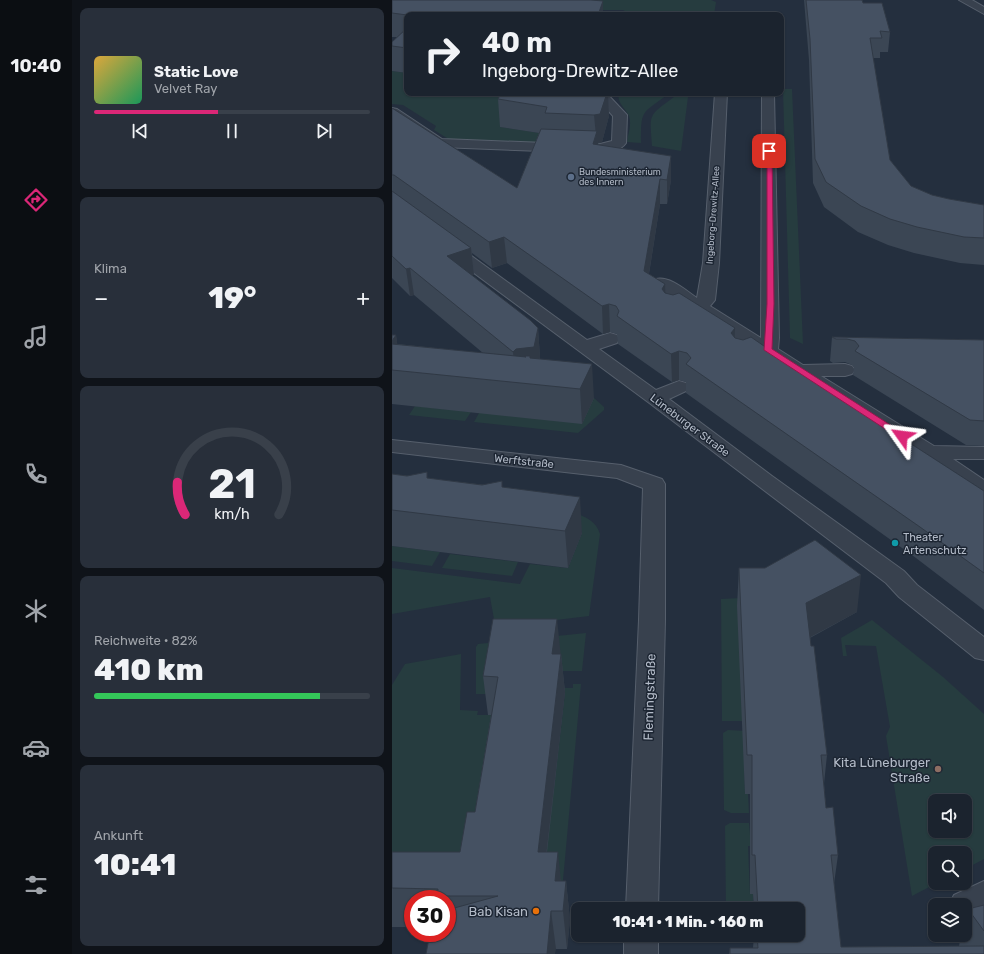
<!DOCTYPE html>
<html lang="de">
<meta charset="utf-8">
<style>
:root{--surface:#1b232e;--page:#282f3a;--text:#f1f3f6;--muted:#a0a4aa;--line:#39404a;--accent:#db2777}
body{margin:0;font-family:Rubik,sans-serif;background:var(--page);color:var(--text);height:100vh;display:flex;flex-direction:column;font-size:15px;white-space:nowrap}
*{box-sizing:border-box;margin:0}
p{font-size:13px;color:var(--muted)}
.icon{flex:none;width:22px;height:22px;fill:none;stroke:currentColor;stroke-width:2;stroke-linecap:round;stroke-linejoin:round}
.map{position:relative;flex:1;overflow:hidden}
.panel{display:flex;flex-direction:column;gap:8px;padding:8px;background:#0f1319;width:320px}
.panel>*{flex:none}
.guide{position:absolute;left:12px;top:12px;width:380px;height:84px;border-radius:8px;box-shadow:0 1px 3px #0004,0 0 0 1px var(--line);background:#1b232e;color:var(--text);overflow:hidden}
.buttons{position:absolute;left:536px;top:794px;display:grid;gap:8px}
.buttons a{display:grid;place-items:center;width:44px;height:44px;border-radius:8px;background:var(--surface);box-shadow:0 1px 3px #0004,0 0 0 1px var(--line);font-size:20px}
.speed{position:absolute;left:12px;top:890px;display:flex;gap:8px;font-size:20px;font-weight:700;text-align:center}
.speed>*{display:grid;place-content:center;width:52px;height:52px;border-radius:50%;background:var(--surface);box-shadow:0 1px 3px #0004,0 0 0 1px var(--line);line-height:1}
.speed .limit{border:6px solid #d22;background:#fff;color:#111}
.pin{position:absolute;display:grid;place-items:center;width:34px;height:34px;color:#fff;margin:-17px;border-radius:8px;box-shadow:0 2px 6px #0006}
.me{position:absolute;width:44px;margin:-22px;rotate:301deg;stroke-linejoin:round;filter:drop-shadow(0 0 3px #0008)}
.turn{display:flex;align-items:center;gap:14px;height:84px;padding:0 12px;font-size:18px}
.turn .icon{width:52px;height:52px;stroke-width:2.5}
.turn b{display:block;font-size:28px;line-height:34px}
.big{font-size:30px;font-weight:800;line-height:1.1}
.panel .widget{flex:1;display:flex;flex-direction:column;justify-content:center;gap:6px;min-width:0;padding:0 14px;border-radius:8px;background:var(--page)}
.panel .dial{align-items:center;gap:0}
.dial svg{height:104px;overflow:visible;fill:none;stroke:var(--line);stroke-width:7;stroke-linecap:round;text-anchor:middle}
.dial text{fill:var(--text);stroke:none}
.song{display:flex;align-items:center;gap:12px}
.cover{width:48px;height:48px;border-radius:6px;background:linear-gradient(135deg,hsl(40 70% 55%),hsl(150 70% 35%))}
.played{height:4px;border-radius:2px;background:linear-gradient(90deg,var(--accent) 45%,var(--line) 45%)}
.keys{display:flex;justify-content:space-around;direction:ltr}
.heat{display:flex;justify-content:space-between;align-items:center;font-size:22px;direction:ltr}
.charge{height:6px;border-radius:3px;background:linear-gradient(90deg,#34c759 82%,var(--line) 0)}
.trip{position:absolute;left:179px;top:902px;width:234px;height:40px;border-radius:8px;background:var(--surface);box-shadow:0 1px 3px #0004,0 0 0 1px var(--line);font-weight:800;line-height:40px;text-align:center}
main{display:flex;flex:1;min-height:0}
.tab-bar{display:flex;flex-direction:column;width:72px;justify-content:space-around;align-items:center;background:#0b0e12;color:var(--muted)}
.tab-bar .icon{width:28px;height:28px}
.tab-bar .selected{color:var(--accent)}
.tab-bar b{font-size:18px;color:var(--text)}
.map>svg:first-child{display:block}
</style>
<main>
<nav class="tab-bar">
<b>10:40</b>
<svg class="icon selected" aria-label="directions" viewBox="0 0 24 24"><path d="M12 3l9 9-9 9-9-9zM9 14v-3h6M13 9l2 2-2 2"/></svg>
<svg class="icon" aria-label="music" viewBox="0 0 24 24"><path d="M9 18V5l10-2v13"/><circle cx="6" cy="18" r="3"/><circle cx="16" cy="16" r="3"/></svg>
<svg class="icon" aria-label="phone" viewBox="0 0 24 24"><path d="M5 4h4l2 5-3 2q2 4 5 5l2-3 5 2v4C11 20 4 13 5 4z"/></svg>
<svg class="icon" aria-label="climate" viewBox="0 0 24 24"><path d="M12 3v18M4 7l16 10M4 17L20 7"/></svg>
<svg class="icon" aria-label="car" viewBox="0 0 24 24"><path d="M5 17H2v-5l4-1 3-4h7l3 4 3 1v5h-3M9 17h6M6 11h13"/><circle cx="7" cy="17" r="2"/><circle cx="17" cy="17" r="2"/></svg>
<svg class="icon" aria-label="filters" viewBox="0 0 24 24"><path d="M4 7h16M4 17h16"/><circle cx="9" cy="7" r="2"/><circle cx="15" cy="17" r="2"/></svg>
</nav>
<section class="panel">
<div class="widget">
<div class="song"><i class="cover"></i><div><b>Static Love</b><p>Velvet Ray</p></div></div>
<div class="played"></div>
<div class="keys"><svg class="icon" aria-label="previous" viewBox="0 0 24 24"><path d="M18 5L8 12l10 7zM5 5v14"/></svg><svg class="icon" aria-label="pause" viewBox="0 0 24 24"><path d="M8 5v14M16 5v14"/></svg><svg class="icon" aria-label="next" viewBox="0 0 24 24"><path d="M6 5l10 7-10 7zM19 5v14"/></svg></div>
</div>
<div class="widget"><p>Klima</p>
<div class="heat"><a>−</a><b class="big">19°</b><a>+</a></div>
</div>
<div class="widget dial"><svg viewBox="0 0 100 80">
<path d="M14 69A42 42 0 1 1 86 69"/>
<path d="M14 69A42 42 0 0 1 8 44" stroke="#db2777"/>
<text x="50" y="56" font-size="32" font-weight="700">21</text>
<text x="50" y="72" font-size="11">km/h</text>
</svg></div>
<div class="widget"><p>Reichweite · 82%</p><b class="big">410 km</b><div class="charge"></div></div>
<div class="widget"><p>Ankunft</p><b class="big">10:41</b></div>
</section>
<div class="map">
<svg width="592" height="954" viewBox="0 0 592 954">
<rect width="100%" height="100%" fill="#242f3e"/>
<g fill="#263c3f" fill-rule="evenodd">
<polygon points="163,0 319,0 324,2 322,15 241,15 231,10 192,10"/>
<polygon points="0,71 15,73 15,93 124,93 109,127 209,143 209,145 58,140 42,130 44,126 11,105 0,104"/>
<polygon points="391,89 400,89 411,344 398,338"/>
<path d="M227,93H276L275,95C249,114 249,110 249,143L235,142C236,133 240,126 237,116C234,109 224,102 227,93Z"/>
<path d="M282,97H296L289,151L260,146C258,113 255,117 282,97Z"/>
<polygon points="202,398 212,407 212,410 186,433 82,422 87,413"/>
<polygon points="23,406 79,412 73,421 17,415"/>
<path d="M183,513C194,517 204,521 208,534L197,616L164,620L102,619L98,597L0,614V568L128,584L138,564L176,568L190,533Z"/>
<polygon points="0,546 48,552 40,566 0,561"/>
<polygon points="58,554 126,562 120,576 50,568"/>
<polygon points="369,597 353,721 330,721 329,599"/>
<path d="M480,620L551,677L592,714V859L573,869V853H543V883H545L520,896L494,736L498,727L484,646L453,645L455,656H451L449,638ZM543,801H573V831H543Z"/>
<polygon points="194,633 190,671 167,671 100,694 84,694 84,647 86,644"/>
<polygon points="69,654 68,710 86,711 85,715 111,715 89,851 0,890 0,685 13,664"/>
<polygon points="181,684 189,684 170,891 150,891 173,693 165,688 181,688"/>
<polygon points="336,730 354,731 352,752 353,793 356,794 357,813 339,813 332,810 331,733"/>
<polygon points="338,823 357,823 359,846 356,846 358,894 361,894 361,909 334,909 333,826"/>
</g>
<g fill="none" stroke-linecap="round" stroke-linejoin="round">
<defs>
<g id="minor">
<polygon points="567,0 580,0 592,7 592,14"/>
<path d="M206,93H218V97L235,115L234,143C228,152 214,152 204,153L47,147L42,146L0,118V108L5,109L50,139L204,145L220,141L221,116L205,98Z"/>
<path d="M323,93H335L327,263L323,300L318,306L369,338L370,93H382L387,338L386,349L411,365L453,364L460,366L463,370L460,374L453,376H429L542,446L592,447V459H561L592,480V497L584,495L529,457L374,358L364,361L357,359L354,355L357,351L361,350L305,314L295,316L289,315L286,311L289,307L293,306L264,287L261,283L264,279C278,276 293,290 305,298L311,263Z"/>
<polygon points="57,242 63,244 195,340 218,333 225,335 227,339 225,343 207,349 264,390 287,381 294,383 297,387 294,391 277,399 380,476 512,571 525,585 592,637 592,660 583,658 507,597 494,583 256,402 51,250 49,247 51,244"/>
<polygon points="0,440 229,465 270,479 273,484 273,620 266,909 234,909 247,620 251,488 225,478 0,452"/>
<polygon points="592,881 592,911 573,919 573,905 557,905 562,895"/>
<rect x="232" y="935" width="34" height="19"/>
</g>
</defs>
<use href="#minor" stroke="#565f6c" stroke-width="2"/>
<use href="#minor" fill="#38414e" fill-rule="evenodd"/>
</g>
<g fill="#3b4654">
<polygon points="0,0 15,15 15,73 0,71 0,42 5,37 0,37"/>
<polygon points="412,0 470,0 471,3 498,32 496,52 488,52 488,58 481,58 498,160 519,186 540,195 557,199 592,205 592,265 568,263 522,253 496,245 466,232 432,207 421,183 417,60"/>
<polygon points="109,93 216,93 217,116 210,142 206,143 206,144 279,180 275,204 268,204 257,274 273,284 273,293 343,338 428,385 592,491 592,610 524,558 294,393 294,382 287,380 280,382 226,344 225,334 218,332 211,334 115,263 100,268 80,253 82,275 80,275 146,328 148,357 148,359 202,398 190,424 0,404 0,335 4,335 5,344 91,353 22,295 18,296 0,278 0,108 125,188 147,133 108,127 106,99"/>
<polygon points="440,337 592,340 592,446 574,445 461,375 462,367 460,365 453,362 441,363 438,361"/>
<polygon points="0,474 110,487 190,533 176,568 0,546"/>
<polygon points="347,568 465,612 418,638 435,755 432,784 434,808 446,855 442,884 449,947 567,946 569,935 573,935 573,920 576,909 592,905 592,954 337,954 338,948 361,948 362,935 406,935 406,909 362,909 361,894 358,894 358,794 353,794 345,606"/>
<polygon points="168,654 169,654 173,692 155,852 169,881 174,881 178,920 175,949 164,949 55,933 55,899 21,899 21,927 0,927 0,852 68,852 83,812 99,715 96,715 91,676"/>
</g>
<g fill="#303945">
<polygon points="211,1 211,15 206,15"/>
<polygon points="215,93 216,93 217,116 210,142 206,143 206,154 201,144 204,136 202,115"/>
<polygon points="279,156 279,180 275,204 275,180"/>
<polygon points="268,179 268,204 253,298 252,271"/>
<polygon points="112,237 115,263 100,268 97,242"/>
<polygon points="79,248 82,275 59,282 55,256"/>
<polygon points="18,268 22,295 18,296 14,269"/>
<polygon points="273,284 274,311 270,289"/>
<polygon points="217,304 218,332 211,334 210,306"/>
<polygon points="146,328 148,357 144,375 134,357 132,356 134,377 124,380 121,352"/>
<polygon points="343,328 342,356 339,333"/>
<polygon points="4,335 9,369 0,356 0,341"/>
<polygon points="287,351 287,380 280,382 279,354"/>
<polygon points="200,364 202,398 190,424 188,389"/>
<polygon points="188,497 190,533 176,568 173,531"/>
<polygon points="469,575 465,612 411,641 414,603"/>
<polygon points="165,619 169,657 160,654"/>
<polygon points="169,654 173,692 150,891 146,852"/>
<polygon points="166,852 170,891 163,881"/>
<polygon points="174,881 178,920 175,949 171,911"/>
<polygon points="159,911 164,949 163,954 155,954"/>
</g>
<g fill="#455162" stroke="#303945">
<polygon points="0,0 199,0 211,1 206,15 15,15 0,13"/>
<polygon points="414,0 470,0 471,3 490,3 498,32 488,31 490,38 478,38 498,160 519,186 540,195 557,199 592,205 592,238 572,237 525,227 498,219 469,206 434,182 423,159 418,39"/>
<polygon points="15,28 15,48 0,46 0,42"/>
<polygon points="109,93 215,93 208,114 202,115 153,113 155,107 106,99"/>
<polygon points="0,108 125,188 149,129 205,131 201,144 279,156 275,180 268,179 252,271 273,284 270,289 273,293 281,295 287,293 343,328 339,333 343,338 351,340 359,337 428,385 592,491 592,573 528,527 294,364 299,358 295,353 287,351 279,354 225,316 227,311 224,306 217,304 210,306 112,237 97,242 2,175 0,175"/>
<polygon points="0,191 79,248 55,256 138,320 146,328 142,347 124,349 121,352 18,268 14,269 0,256"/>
<polygon points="0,335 4,335 0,341"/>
<polygon points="440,337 592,340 592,421 578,420 463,351 467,346 463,341 455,339 444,339"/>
<polygon points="0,344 134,357 132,356 138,356 138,358 200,364 188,389 0,370"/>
<polygon points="35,472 35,478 90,485 110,481 110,487 188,497 173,531 0,510 0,474 15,476"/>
<polygon points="423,540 469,575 414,603 419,646 422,646 435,755 429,755 434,808 441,807 446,855 439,855 449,947 592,946 592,954 338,954 338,948 366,948 365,935 406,935 406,909 366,909 363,855 360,855 360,755 355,755 347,568 373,568"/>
<polygon points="101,619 165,619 160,654 169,654 146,852 166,852 163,881 174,881 171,911 159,911 155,954 34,954 38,933 55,933 55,910 106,896 45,896 46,889 0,888 0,852 68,852 75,812 83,812 106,677 91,676"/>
<polygon points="592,905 592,931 576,909"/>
</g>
<polygon fill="#db2777" stroke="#8e194d" points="375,150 380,151 382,304 380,349 514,435 515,436 514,438 507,438 372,350 375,304"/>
<circle fill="#5c6f8a" stroke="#1d2633" stroke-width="1.5" cx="179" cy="177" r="4"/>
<circle fill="#0f9aa8" stroke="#1d2633" stroke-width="1.5" cx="503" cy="543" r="4"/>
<circle fill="#8d6e63" stroke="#1d2633" stroke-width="1.5" cx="546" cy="769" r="4"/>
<circle fill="#e8710a" stroke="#1d2633" stroke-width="1.5" cx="144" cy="911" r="4"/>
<g text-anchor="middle" stroke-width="3" stroke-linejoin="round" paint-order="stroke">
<g font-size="9" fill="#b4bcc9" stroke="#1d2633" text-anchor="start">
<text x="187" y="175">Bundesministerium<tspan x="187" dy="10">des Innern</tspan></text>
</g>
<g font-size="9" fill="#b4bcc9" stroke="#1d2633">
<text transform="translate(321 215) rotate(-86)" y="3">Ingeborg-Drewitz-Allee</text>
</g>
<g font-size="11" fill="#b4bcc9" stroke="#1d2633">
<text transform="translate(298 425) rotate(37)" y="4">Lüneburger Straße</text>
<text transform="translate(132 461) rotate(6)" y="4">Werftstraße</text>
</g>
<g font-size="11" fill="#b4bcc9" stroke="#1d2633" text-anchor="start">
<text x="511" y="541">Theater<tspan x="511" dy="13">Artenschutz</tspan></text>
</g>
<g font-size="13" fill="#b4bcc9" stroke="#1d2633">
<text transform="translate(257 697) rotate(-88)" y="5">Flemingstraße</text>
</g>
<g font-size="13" fill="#b4bcc9" stroke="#1d2633" text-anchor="end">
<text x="538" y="767">Kita Lüneburger<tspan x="538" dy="15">Straße</tspan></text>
<text x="136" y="916">Bab Kisan</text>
</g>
</g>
</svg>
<div class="buttons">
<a><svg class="icon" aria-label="sound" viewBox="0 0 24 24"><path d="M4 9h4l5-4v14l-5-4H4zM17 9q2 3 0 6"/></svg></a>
<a><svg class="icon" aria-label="search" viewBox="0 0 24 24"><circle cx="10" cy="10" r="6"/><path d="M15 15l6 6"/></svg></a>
<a><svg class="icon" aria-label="layers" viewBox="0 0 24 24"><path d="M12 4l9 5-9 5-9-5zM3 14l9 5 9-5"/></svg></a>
</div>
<div class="speed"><div class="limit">30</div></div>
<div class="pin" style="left:377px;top:151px;background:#d93025"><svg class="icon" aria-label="arrive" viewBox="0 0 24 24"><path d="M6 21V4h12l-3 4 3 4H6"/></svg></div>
<svg class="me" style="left:510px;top:436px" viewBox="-20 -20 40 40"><path d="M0-17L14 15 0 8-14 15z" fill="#db2777" stroke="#fff" stroke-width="4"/></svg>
<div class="trip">10:41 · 1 Min. · 160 m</div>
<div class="guide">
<div class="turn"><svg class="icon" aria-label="right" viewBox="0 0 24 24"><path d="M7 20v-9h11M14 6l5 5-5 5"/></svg><div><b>40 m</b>Ingeborg-Drewitz-Allee</div></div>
</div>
</div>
</main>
